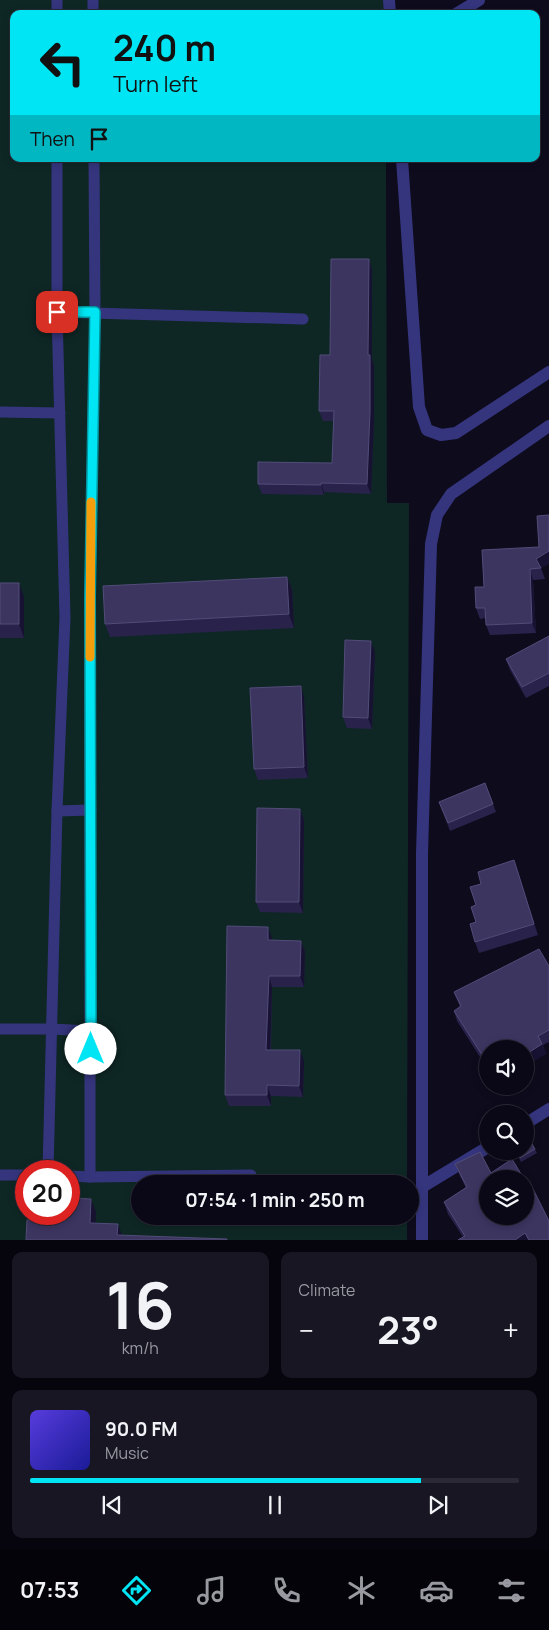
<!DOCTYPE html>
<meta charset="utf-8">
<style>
:root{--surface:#0a0816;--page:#181623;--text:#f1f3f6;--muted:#999aa1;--line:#2a2935;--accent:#00e5f3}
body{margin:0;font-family:Manrope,sans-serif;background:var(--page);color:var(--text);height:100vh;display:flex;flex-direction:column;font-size:19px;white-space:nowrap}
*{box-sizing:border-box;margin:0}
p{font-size:16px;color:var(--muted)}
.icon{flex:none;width:28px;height:28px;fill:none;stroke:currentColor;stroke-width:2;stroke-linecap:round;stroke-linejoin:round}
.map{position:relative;height:1240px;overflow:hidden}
.sheet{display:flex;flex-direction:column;gap:12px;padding:12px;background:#06040c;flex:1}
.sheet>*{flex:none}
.top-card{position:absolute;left:10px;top:10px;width:530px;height:152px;border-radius:10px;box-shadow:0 2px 8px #0003,0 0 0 1px var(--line);background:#00e5f3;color:#111;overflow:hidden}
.fabs{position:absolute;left:479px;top:1040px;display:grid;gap:10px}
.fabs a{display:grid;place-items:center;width:55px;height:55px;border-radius:50%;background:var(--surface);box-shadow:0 2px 8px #0003,0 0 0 1px var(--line);font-size:25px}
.speed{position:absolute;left:15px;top:1160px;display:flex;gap:10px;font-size:25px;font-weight:700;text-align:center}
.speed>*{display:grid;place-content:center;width:65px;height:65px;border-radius:50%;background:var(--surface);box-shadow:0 2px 8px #0003,0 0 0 1px var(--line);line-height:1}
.speed .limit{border:8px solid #d22;background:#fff;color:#111}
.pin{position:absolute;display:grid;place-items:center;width:42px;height:42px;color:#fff;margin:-21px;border-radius:10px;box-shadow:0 2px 8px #0006}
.me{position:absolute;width:55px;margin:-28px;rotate:0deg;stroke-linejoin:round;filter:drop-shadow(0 0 4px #0008)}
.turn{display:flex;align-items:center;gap:18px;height:105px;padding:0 20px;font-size:22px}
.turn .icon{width:65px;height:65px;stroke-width:2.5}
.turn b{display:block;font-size:35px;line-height:42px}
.then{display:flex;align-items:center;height:48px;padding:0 20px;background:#0003;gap:10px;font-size:19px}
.big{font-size:38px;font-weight:700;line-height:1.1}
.sheet .tile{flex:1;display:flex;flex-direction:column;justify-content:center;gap:8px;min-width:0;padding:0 18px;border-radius:10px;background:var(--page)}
.sheet .dial{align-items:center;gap:0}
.dial b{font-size:65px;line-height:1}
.song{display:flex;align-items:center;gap:15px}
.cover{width:60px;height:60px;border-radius:8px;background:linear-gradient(135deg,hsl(250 70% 55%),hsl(240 70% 35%))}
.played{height:5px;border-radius:2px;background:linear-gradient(90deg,var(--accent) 80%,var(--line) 80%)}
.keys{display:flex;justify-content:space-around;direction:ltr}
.heat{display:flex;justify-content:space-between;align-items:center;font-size:28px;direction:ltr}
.sheet .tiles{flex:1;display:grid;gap:12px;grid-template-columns:1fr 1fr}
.tile:last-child{grid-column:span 2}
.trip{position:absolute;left:131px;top:1175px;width:288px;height:50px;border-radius:25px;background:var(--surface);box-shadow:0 2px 8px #0003,0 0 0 1px var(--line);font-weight:700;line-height:50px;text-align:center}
.dock{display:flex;height:80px;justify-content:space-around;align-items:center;background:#040309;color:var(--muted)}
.dock .icon{width:35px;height:35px}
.dock .active{color:var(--accent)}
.dock b{font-size:22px;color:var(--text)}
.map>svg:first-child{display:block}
</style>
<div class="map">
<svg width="549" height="1240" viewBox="0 0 549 1240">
<rect width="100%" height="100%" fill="#0e0b1d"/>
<path fill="#0e2725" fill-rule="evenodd" d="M0,0H385V14H14V159H386L387,503H409L407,1184H140V1216H407V1240H0ZM26,1171H69V1214H26Z"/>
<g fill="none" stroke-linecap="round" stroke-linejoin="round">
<g stroke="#35357e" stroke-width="11">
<polyline points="57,0 57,14"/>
<polyline points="93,0 93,14"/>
<polyline points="57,312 303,319"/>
<polyline points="0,412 60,413"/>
<polyline points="57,811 91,810"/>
<polyline points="0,1029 51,1029 91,1031"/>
<polyline points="48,1171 57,811 65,618 57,312 57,159"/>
<polyline points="0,1175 26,1175"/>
<polyline points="69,1176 90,1177 251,1175"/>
<polyline points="90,1177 90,596 95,312 94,159"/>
</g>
<g stroke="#35357e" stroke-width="12">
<polyline points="389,0 390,14"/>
<polyline points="456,14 479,0"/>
<polyline points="402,159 419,407 427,430 441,435 456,433 549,372"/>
<polyline points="525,1124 549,1109"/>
<polyline points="422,1187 488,1147"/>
<polyline points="422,1240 422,854 431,544 437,515 451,494 549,426"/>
</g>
</g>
<g fill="#29234c">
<polygon points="369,259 372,269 372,360 374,365 374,421 371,494 324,492 324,495 262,494 258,484 332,463 334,421 323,421 319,411 330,355"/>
<polygon points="482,550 541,568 545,579 533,580 536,633 490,635 486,625 486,618 480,619 476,608 484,587"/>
<polygon points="287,577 292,590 294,628 110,637 105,624"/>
<polygon points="0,583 24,597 24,638 0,638"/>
<polygon points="549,636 549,686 526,698 510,670 506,659"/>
<polygon points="375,652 372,729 347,728 343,717"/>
<polygon points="304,697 308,778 258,780 254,769"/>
<polygon points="439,802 493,804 496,812 450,831"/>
<polygon points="300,809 304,820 303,913 260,912 256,902"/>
<polygon points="518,871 538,935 479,953 475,942 476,922 476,905"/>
<polygon points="272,938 272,940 301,941 305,952 304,987 272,987 271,1050 304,1061 303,1097 271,1096 271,1106 229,1106 225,1095"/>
<polygon points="549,966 549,1042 543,1045 546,1054 525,1049 488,1049 487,1068 457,1021 454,1011 460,1007 454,992"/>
<polygon points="535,1149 537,1153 521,1162 515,1151 525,1151"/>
<polygon points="455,1164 491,1173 549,1240 458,1240 463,1237 448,1214 444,1202 466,1188 460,1176"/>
</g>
<g fill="#171231">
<polygon points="369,259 372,269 372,360 374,365 374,421 371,494 367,484"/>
<polygon points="321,483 324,492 324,495 321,485"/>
<polygon points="549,551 549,564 541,568 536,559"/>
<polygon points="530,569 533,580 536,633 532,623"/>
<polygon points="287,577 292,590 294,628 289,614"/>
<polygon points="19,583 24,597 24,638 19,624"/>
<polygon points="371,641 375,652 372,729 368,718"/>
<polygon points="301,686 304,697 308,778 304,767"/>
<polygon points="300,809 304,820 303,913 299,902"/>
<polygon points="514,860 518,871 538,935 534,924"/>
<polygon points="268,927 272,938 272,951 268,940"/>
<polygon points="301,941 305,952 304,987 300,976"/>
<polygon points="269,976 272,987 270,1061 266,1050"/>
<polygon points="542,1044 546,1054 525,1067 525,1055"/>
<polygon points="300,1050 304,1061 303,1097 299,1086"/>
<polygon points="488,1056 487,1068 484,1058"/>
<polygon points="267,1085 271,1096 271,1106 267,1095"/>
<polygon points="91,1199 96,1212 95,1236 90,1223"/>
<polygon points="118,1224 123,1238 117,1235"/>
<polygon points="525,1233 528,1240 515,1240"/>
</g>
<g fill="#3b3560" stroke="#524c79">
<polygon points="331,259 369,259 368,355 370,355 370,412 367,484 321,483 321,485 258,484 258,462 332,463 334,411 319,411 320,355 330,355"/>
<polygon points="549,515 549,551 536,559 541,568 530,569 532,623 486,625 485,608 476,608 475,587 484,587 482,550 539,547 537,516"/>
<polygon points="287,577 289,614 105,624 103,586"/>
<rect x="0" y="583" width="19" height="41"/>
<polygon points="549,636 549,673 522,687 506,659"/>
<polygon points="345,640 371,641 368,718 343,717"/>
<polygon points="301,686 304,767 254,769 250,688"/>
<polygon points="485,783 493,804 448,823 439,802"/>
<polygon points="257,808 300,809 299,902 256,902"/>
<polygon points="514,860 534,924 475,942 470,924 476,922 471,907 476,905 470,887 481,884 478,872"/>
<polygon points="227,926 268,927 268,940 301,941 300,976 269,976 266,1050 300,1050 299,1086 267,1085 267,1095 225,1095"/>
<polygon points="539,949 549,966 549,1030 538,1036 542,1044 525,1055 525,1049 504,1049 503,1046 499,1049 488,1049 488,1056 484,1058 454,1011 461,1006 454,992"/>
<polygon points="525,1132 535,1149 520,1158 515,1151 525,1151"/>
<polygon points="480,1152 491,1173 512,1159 524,1179 488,1179 488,1216 525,1216 525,1180 531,1191 533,1189 549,1221 549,1240 529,1240 525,1233 515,1240 458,1240 465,1236 444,1202 467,1187 455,1164"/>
<polygon points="69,1198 91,1199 90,1223 118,1224 117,1235 227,1239 227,1240 26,1240 27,1220 52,1221 53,1214 69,1214"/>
</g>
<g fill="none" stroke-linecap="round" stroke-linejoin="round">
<defs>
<polyline id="route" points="57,312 95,312 90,596 91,1049"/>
</defs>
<use href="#route" stroke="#00959e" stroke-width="12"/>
<use href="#route" stroke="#00e5f3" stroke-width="9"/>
<polyline stroke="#f59e0b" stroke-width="9" points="90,657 91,502"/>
</g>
</svg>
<div class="fabs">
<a><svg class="icon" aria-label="sound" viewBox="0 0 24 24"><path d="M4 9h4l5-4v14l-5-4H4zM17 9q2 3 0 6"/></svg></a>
<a><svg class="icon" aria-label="search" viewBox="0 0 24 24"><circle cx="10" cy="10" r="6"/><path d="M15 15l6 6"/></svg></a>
<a><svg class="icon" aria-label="layers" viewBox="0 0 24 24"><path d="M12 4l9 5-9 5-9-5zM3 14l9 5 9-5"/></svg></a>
</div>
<div class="speed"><div class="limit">20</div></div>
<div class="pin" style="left:57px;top:312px;background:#d93025"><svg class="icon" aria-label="arrive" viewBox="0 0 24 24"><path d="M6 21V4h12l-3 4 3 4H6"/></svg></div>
<svg class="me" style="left:91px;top:1049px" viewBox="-20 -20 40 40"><circle r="19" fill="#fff"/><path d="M0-13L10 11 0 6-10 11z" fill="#00e5f3"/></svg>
<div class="trip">07:54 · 1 min · 250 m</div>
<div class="top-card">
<div class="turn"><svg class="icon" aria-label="left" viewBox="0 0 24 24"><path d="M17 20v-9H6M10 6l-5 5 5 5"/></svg><div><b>240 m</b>Turn left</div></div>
<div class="then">Then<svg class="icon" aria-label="arrive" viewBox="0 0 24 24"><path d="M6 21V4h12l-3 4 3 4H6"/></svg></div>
</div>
</div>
<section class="sheet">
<div class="tiles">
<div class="tile dial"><b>16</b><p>km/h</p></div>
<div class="tile"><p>Climate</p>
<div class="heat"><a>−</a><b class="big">23°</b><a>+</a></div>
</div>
<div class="tile">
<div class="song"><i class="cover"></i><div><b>90.0 FM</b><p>Music</p></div></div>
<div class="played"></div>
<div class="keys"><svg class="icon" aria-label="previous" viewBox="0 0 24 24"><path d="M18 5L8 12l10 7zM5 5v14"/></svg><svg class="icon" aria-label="pause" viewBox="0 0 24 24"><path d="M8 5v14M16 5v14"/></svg><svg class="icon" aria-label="next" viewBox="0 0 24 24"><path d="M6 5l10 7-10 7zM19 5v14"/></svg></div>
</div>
</div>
</section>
<nav class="dock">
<b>07:53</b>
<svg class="icon active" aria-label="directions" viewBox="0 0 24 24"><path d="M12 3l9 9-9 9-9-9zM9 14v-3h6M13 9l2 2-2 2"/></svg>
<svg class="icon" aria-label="music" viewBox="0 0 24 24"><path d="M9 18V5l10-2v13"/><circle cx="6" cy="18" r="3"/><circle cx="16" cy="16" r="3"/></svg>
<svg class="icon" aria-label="phone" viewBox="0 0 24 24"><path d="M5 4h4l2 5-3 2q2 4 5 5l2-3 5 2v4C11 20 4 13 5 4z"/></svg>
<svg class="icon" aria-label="climate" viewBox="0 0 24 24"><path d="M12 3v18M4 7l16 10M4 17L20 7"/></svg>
<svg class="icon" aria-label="car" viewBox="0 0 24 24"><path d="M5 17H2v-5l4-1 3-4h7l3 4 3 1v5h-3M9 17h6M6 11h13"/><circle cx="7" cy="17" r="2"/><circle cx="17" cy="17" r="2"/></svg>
<svg class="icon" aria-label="filters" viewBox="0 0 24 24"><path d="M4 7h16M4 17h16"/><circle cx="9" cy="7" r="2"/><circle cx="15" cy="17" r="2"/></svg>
</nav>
